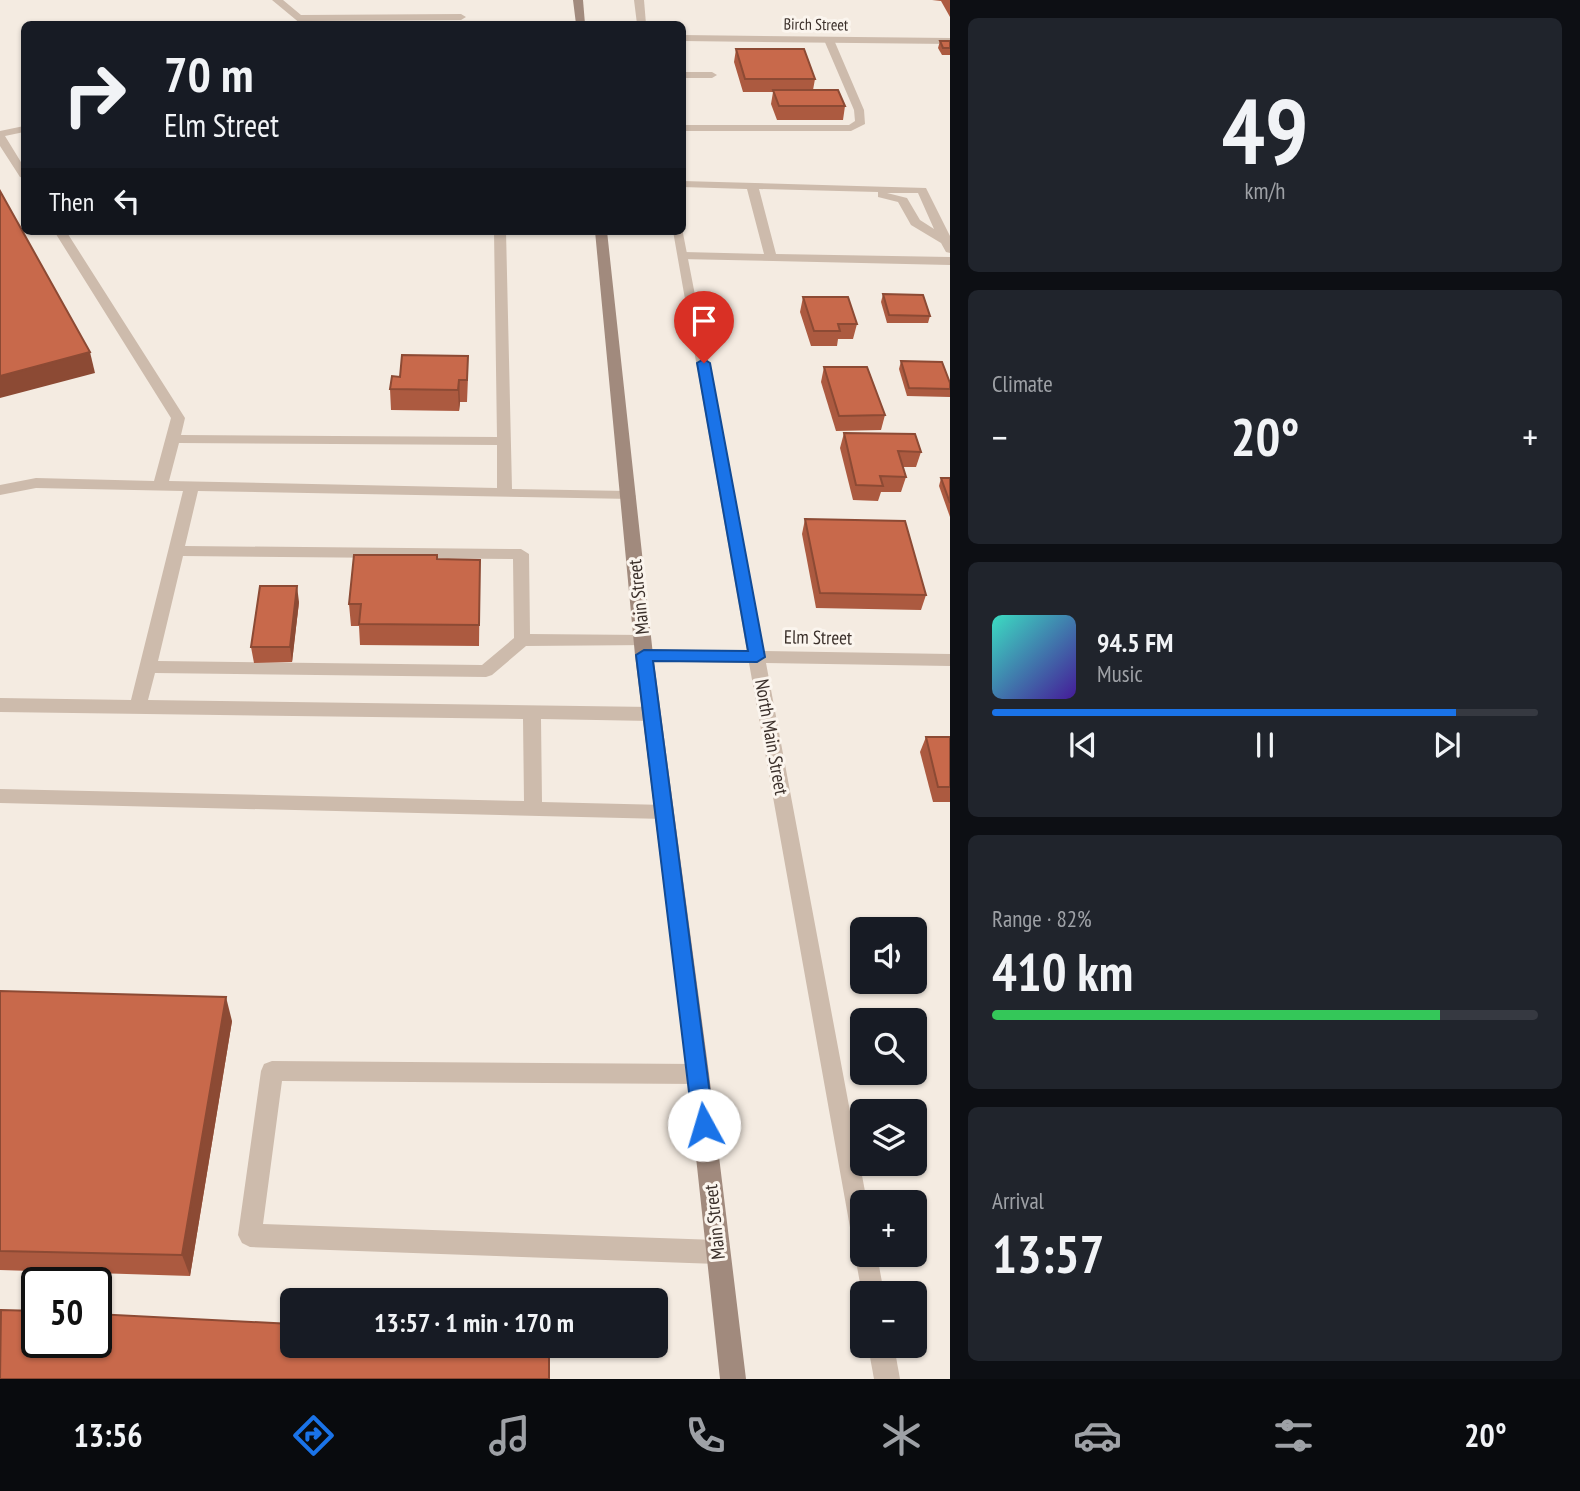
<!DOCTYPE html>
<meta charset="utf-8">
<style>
:root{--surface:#171b24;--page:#20242c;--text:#f1f3f6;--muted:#9ea1a6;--line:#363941;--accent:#1a73e8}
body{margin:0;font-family:"PT Sans Narrow",sans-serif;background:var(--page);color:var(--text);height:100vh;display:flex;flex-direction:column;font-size:26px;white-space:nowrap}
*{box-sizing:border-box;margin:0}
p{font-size:23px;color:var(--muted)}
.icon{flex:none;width:38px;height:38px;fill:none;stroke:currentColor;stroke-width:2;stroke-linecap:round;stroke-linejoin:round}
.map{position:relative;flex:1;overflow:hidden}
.side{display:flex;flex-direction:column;gap:18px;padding:18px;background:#0d0f14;width:630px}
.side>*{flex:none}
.hud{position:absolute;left:21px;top:21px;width:665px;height:214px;border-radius:10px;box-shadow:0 2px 5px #0004;background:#171b24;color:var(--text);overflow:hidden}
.buttons{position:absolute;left:850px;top:917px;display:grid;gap:14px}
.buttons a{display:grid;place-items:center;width:77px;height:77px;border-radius:10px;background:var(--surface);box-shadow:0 2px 5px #0004;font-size:35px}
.speed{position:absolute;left:21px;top:1267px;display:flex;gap:14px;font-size:35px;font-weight:700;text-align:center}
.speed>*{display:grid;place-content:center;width:91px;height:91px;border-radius:50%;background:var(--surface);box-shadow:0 2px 5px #0004;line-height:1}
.speed .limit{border:4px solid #111;border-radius:10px;background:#fff;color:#111}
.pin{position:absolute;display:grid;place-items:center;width:60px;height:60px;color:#fff;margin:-72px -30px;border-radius:50% 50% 50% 0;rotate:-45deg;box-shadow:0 0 7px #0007}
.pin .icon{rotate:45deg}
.me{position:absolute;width:77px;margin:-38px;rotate:354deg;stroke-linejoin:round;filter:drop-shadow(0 0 5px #0008)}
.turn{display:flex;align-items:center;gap:24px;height:147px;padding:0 28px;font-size:32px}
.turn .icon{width:91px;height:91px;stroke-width:2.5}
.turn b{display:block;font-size:49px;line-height:60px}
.then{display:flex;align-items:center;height:66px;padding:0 28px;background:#0003;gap:14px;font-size:26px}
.big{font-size:52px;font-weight:600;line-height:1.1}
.side .card{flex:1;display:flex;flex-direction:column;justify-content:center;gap:10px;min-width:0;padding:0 24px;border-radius:10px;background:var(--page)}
.side .dial{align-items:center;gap:0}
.dial b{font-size:91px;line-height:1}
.song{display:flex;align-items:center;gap:21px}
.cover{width:84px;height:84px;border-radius:10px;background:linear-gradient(135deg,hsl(170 70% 55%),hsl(260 70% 35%))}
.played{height:7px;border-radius:4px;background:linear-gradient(90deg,var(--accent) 85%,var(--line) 85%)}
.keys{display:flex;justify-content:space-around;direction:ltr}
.heat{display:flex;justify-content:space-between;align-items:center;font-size:38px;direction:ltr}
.charge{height:10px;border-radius:5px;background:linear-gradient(90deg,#34c759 82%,var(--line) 0)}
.trip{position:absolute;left:280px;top:1288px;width:388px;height:70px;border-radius:10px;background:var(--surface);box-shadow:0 2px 5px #0004;font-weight:600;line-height:70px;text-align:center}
.tabs{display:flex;height:112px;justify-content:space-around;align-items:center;background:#090b0e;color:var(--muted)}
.tabs .icon{width:49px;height:49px}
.tabs .on{color:var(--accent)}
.tabs b{font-size:32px;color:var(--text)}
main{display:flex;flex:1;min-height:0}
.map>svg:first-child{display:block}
</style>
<main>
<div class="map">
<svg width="950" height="1379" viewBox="0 0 950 1379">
<rect width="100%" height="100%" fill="#f4ebe1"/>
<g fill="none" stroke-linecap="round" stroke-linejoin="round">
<g fill="#cdbbac" fill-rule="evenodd">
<polygon points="272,0 283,0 301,15 461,14 466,17 461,20 308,21 310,24 301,24"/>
<polygon points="829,37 834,40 864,110 865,124 851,131 682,131 682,125 849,125 855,121 854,110 824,40"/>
<polygon points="682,72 712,72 717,75 712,78 682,78"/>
<polygon points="24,126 24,132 5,136 24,167 24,178 20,177 0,146 0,131"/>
<path d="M682,181L926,188L950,236V253L946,252L941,243L911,225L898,202L878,197V192L759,189L776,254L950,257V265L680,259L678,256L684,252L764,254L747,189L682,187ZM887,193H918L934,229L920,220L907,198Z"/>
<path d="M54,231H66L185,418L181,435L497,437L494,231H506L512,489L628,491L636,496L633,499L198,491L185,546L521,549L529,554L530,634L643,635L649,637L651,641L649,645L526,646L492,675L486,677L155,673L148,700L652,707L658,709L661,714L658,719L652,721L541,719L542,802L665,805L672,807L674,812L672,817L665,819L0,803V789L524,801L523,719L0,712V698L131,700L183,491L36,488L0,495V485L36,478L154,481L171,418ZM179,443L497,445V488L169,481ZM183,556L513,559L514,638L482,665L158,661Z"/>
<polygon points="272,1061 698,1064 706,1067 709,1074 706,1081 698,1084 282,1081 263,1224 717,1240 726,1243 729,1252 726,1261 717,1264 250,1247 242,1243 238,1235 261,1071 264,1064"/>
</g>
<g fill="#cdbbac" fill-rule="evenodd">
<polygon points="634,0 644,0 646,24 637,24"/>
<polygon points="682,35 950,38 950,44 682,41"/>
<polygon points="682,228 764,651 950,654 950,666 766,663 867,1202 863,1202 863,1255 877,1255 884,1293 863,1293 863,1300 749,663 644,661 635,655 644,649 747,651 673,231 682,231"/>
<polygon points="868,1346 894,1346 900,1379 874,1379"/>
</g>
<g fill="#a18a7d" fill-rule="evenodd">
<polygon points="573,0 583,0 585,24 576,24"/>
<polygon points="595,231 607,231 653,655 709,1074 746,1379 720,1379 687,1074 635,655"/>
</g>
</g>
<g fill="#ac5a40">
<polygon points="932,0 950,0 950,17 941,1"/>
<polygon points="940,41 950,41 950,55 942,55 938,48"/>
<polygon points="736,49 815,79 813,90 845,106 843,120 777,120 771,104 773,92 743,92 734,62"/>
<polygon points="883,294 930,316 928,323 887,323 881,302"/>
<polygon points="803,297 857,324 853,339 838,339 837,346 811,346 800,312"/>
<polygon points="901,361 950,383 950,397 907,396 899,369"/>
<polygon points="824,367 885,415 881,430 836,431 821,382"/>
<polygon points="468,377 467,402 460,402 459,411 391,410 390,389"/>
<polygon points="844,433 921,452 916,467 903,467 906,477 901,492 881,492 878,501 853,500 840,448"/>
<polygon points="941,478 950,478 950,517 939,486"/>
<polygon points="805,519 926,595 921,610 816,608 802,534"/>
<polygon points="437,559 480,560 479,646 360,645 359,626 351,626 349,604"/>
<polygon points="299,602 292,662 254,663 251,647"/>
<polygon points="926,737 950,737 950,802 933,802 920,752"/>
<polygon points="0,991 232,1021 190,1276 0,1270"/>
</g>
<g fill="#8c4a34">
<polygon points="90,352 95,373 0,398 0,376"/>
<polygon points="459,380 460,402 459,411 458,390"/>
<polygon points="297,586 299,602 292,662 290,647"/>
<polygon points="226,997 232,1021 190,1276 182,1255"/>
</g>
<g fill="#c8694b" stroke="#8c4a34" stroke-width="2">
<polygon points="940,41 950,41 950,48 943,48"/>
<polygon points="736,49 804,49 815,79 745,79"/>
<polygon points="773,90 838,90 845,106 779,106"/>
<polygon points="0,191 90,352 0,376"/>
<polygon points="883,294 923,295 930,316 889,315"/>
<polygon points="803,297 848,297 857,324 838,324 840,331 814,331"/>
<polygon points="402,355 468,356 467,380 459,380 458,390 390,389 392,376 400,377"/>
<polygon points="901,361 942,362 950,383 950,389 909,388"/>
<polygon points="824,367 867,367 885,415 839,416"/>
<polygon points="844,433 915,434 921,452 898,451 906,477 880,476 883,486 856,485"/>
<polygon points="941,478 950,478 950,503"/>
<polygon points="805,519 905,521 926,595 820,593"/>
<polygon points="354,555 437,555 437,559 480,560 479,625 359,624 361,604 349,604"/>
<polygon points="260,586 297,586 290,647 251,647"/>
<polygon points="926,737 950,737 950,787 938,787"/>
<polygon points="0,991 226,997 182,1255 0,1251"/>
<polygon points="1,1310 37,1311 37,1342 96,1342 96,1314 292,1324 292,1346 549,1346 549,1379 0,1379"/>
</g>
<polygon fill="#1a73e8" stroke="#114b97" stroke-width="2" points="704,359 710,363 765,657 757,662 653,661 714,1125 711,1132 704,1135 696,1132 693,1125 636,655 644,650 748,651 697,363"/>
<g text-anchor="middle" stroke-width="6" stroke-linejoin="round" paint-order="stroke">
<g font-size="16" fill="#3b302b" stroke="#fbf5ee">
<text transform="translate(816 24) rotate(1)" y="6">Birch Street</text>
</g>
<g font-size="19" fill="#3b302b" stroke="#fbf5ee">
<text transform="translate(638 597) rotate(-96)" y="7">Main Street</text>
<text transform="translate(818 637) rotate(1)" y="7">Elm Street</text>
<text transform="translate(772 737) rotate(80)" y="7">North Main Street</text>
<text transform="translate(714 1222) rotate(-96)" y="7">Main Street</text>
</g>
</g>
</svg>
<div class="buttons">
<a><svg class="icon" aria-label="sound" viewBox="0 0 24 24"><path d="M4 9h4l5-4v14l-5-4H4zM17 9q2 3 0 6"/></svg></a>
<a><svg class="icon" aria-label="search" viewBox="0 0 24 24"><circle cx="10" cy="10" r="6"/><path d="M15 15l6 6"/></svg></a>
<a><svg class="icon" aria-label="layers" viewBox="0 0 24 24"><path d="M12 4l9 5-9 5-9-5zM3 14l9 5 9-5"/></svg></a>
<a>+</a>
<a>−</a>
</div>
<div class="speed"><div class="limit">50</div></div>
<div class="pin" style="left:704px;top:363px;background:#d93025"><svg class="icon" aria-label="arrive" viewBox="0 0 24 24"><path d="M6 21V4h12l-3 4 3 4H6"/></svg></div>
<svg class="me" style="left:704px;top:1125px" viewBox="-20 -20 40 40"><circle r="19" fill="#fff"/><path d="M0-13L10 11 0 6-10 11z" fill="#1a73e8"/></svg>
<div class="trip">13:57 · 1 min · 170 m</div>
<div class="hud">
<div class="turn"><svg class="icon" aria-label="right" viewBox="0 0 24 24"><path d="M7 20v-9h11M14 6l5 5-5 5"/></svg><div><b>70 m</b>Elm Street</div></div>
<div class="then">Then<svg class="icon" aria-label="left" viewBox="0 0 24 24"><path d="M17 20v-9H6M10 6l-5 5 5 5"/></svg></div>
</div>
</div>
<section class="side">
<div class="card dial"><b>49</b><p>km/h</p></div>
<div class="card"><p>Climate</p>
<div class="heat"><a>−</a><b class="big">20°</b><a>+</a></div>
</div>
<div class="card">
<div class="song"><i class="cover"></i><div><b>94.5 FM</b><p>Music</p></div></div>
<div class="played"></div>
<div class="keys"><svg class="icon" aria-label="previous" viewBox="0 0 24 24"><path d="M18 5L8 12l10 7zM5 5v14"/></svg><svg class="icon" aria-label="pause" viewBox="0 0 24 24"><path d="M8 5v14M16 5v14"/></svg><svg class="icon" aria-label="next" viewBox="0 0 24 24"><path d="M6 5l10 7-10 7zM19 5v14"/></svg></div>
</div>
<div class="card"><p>Range · 82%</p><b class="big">410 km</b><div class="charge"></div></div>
<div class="card"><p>Arrival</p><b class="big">13:57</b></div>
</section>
</main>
<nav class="tabs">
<b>13:56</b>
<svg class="icon on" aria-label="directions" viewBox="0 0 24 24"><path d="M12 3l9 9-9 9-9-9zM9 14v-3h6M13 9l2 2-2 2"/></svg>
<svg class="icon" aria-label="music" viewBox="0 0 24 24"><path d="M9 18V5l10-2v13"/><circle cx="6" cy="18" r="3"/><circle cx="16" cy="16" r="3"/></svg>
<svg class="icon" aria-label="phone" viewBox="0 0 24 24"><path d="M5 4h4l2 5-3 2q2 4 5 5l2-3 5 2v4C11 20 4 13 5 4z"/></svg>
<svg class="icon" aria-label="climate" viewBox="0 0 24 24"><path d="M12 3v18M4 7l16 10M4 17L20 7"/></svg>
<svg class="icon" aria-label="car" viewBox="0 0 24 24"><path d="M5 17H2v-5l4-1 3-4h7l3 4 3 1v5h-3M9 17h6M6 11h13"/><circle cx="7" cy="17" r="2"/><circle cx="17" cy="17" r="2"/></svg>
<svg class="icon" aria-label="filters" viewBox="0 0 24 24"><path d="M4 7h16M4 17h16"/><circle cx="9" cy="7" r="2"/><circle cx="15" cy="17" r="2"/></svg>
<b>20°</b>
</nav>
